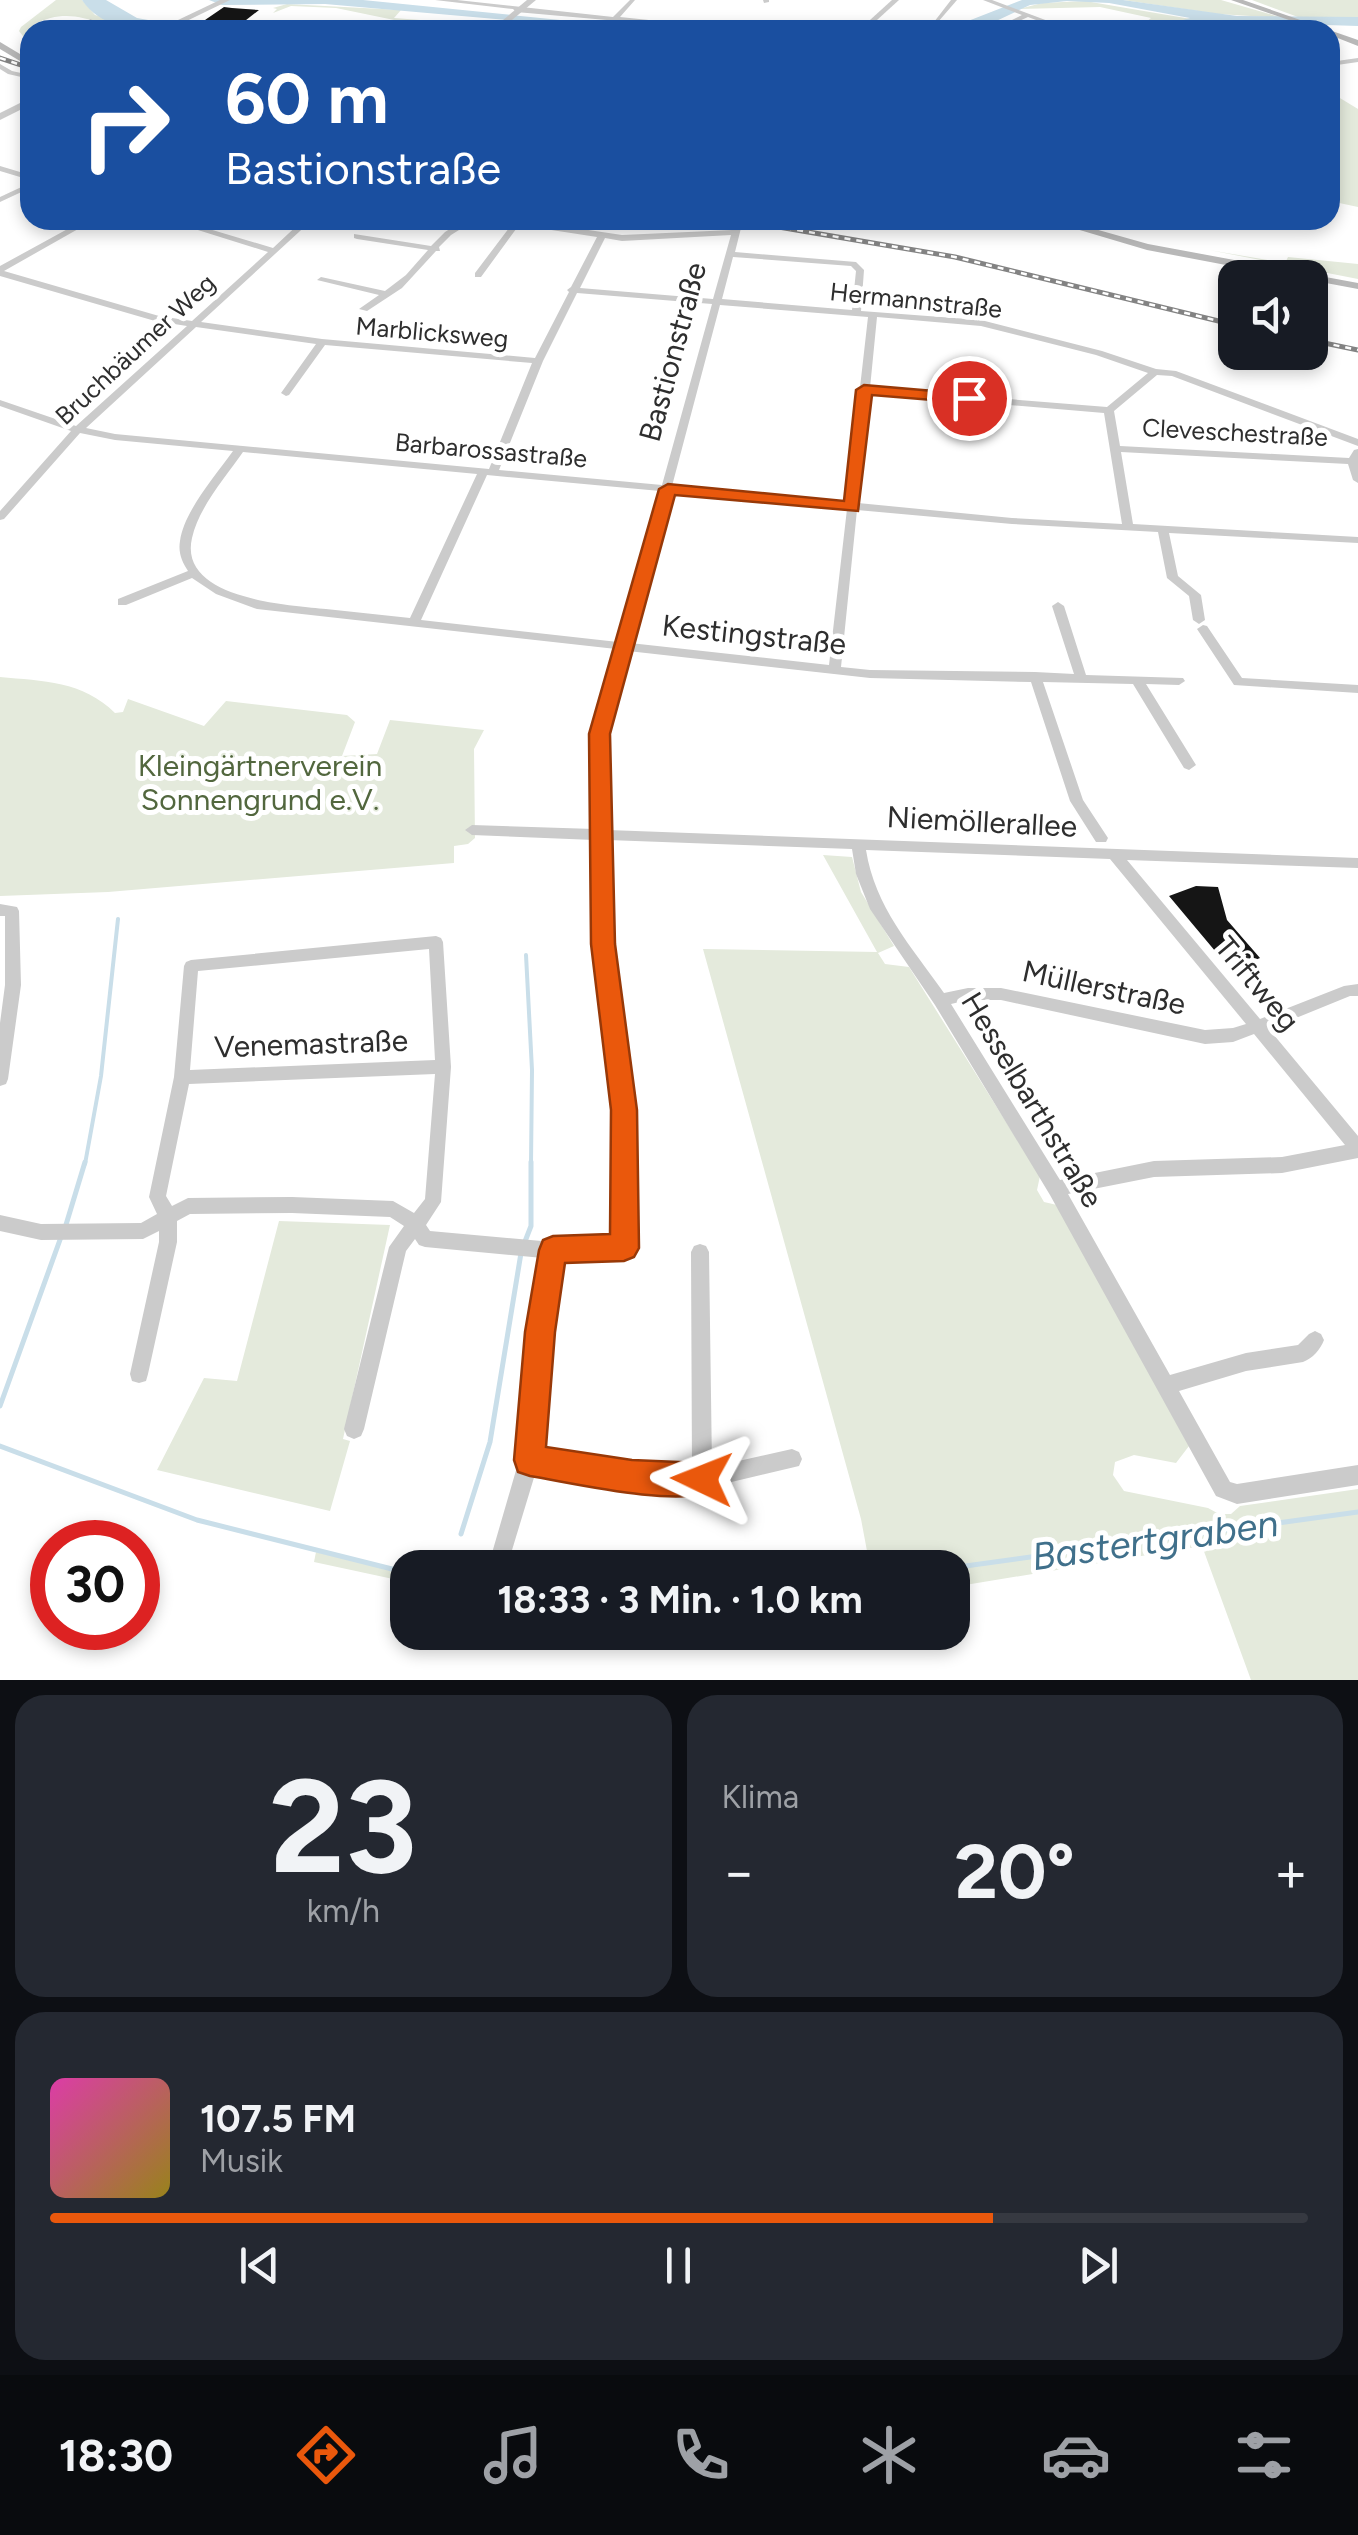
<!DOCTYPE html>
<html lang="de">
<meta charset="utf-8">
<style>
:root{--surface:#171b24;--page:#242831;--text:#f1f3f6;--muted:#9ea1a6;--line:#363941;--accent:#ea580c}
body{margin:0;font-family:Figtree,sans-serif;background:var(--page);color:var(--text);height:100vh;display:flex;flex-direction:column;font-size:38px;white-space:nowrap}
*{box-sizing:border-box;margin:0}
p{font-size:32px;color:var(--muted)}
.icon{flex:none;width:55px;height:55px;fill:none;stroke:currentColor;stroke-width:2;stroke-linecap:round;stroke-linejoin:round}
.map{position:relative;height:1680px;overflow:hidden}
.sheet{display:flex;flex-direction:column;gap:15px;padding:15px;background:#0d0f14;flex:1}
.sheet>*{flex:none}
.banner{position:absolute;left:20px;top:20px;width:1320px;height:210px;border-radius:30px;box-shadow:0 5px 15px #0003;background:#1a4fa0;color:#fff;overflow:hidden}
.tools{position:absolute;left:1218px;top:260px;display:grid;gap:20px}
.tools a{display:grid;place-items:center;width:110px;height:110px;border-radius:20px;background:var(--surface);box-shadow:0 5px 15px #0003;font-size:50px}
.speed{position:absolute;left:30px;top:1520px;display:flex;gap:20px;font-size:50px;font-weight:700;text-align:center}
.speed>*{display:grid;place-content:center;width:130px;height:130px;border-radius:50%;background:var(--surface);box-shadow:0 5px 15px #0003;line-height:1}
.speed .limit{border:15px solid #d22;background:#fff;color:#111}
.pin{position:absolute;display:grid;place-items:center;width:85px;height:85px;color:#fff;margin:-42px;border:5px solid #fff;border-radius:50%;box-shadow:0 2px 10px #0007}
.me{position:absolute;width:110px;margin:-55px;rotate:272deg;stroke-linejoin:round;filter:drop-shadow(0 0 8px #0008)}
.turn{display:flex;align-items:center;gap:35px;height:210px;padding:0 40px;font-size:45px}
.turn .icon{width:130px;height:130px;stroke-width:2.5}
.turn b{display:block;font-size:70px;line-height:85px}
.big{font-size:75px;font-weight:700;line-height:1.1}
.sheet .card{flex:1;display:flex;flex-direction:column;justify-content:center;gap:15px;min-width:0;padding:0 35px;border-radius:30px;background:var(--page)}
.sheet .dial{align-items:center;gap:0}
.dial b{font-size:130px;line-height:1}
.song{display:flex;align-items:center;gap:30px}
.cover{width:120px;height:120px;border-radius:15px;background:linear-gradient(135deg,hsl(320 70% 55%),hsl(50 70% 35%))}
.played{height:10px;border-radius:5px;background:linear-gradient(90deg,var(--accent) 75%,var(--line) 75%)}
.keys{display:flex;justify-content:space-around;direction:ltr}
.heat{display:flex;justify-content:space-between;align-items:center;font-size:55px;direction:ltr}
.sheet .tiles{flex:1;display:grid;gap:15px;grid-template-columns:1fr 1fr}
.card:last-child{grid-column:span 2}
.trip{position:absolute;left:390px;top:1550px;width:580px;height:100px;border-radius:30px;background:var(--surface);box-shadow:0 5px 15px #0003;font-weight:700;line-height:100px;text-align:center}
.menu{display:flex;height:160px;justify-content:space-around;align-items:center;background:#090b0e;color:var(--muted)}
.menu .icon{width:70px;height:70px}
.menu .selected{color:var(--accent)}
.menu b{font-size:45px;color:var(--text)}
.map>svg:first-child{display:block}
</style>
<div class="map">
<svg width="1358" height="1680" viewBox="0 0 1358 1680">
<rect width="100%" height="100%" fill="#fff"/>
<g fill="#e4eadc">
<path d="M56,0H82L95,15L143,30C97,30 76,2 33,25L47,30H30V45L19,31L21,27Z"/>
<polygon points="1123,0 1221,0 1283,18 1218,14"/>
<polygon points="1252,0 1358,0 1358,17 1298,17"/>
<polygon points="1085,1 1191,19 1137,30 1151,18 1100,7 1019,9 1042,3"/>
<polygon points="287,4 401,10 394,18 474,24 471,29 481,30 395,25 399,21 336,8 291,6 273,13 277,9 273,8"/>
<polygon points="1330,92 1358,109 1358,207 1330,201"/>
<polygon points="1209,250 1285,263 1288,257 1358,264 1358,279"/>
<path d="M0,677C43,681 83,681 115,713L123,712L128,699L204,726L226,701L347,715L355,722L342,756L377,754L390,720L484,730L474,749L475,838L468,844L454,846V863L108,892L0,896Z"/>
<polygon points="823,855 852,857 861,892 894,946 878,953 885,964 909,967 1040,1176 1037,1190 1044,1202 1057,1205 1189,1446 1176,1463 1134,1455 1115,1462 1113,1475 1124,1491 1208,1508 1219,1514 1231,1514 1240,1506 1358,1489 1358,1680 1251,1680 1202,1546 953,1587 952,1568 870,1567 861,1519 703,949 877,952"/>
<polygon points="279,1221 390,1225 343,1439 350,1441 330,1511 157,1470 204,1378 237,1381"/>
<polygon points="316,1552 407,1573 407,1582 314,1562"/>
</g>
<g fill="#c9dee9">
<path d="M82,0H106L137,18L204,30C165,30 107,38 82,0Z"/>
<polygon points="209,0 363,0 660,30 619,30 325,4 222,5"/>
<polygon points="1022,0 1123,0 1237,16 1358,17 1358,26 1224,22 1147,30 1190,18 1109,3 1067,1 1030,5 977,30 945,30"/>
</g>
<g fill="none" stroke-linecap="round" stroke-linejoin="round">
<g stroke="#c9dee9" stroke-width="4">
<polyline points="526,955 532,1070 531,1164"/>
<polyline points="85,1164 101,1076 118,919"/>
</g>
<g stroke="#c9dee9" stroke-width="5">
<polyline points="65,1228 85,1162"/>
<polyline points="524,1244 531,1226 531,1162"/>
<polyline points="0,1406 61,1237"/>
<polyline points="0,1446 197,1520 408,1573"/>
<polyline points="461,1534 490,1442 521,1253"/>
<polyline points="951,1568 1358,1512"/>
</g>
</g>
<g fill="#151515">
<polygon points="224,7 232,8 259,10 241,24 205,20"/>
<polygon points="1196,886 1218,887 1227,920 1260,958 1231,970 1169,896"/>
</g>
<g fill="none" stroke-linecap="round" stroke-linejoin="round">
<g fill="#cbcbcb" fill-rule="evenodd">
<polygon points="435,0 457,0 613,17 630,0 635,0 620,17 745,30 720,30 516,12 513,9"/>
<polygon points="763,0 769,0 769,2 764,3"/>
<polygon points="892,0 899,0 866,30 859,30"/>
<polygon points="951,0 957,0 938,22 934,22"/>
<polygon points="983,0 992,0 1072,30 1063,30 1028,17 1000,30 992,30 1022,15"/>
<polygon points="90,19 114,29 115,30 106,30 88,22"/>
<polygon points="1358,58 1358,62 1330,66 1330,62"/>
<polygon points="0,64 12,71 30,75 30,79 8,74 0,69"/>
<polygon points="0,166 30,175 30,180 0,171"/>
<polygon points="30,183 30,188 0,202 0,197"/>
<path d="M84,220H94L4,271L159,316L192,321L268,252L166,220H179L273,248L303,220H312L201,322L322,339L535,358L569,292L567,290L571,287L597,237L519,225L481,277H475V273L512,224L500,220H521L622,235L732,230L735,220H743L735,252L856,262L864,270L861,311L981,320L1102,351L1156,369L1176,371L1358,439V446L1172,376L1157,375L1114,411L1120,446L1349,458L1354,450L1358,449V483L1353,480L1348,464L1121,452L1133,524L1358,537V543L1169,533L1178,576L1201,595L1205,620L1199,624L1193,620L1189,596L1167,578L1158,532L1012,524L857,510L841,667L870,670L1035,672L1074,674L1052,606L1058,602L1064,606L1086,675L1183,678L1185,681L1179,685L1146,684L1196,765L1189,770L1184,768L1133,684L1043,682L1083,800L1108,838L1106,842H1096L1070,801L1031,682L870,678L628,651L605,734L608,830L1358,858V868L1127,860L1260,1019L1344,986L1358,984V996H1350L1269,1029L1358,1136V1158L1282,1173L1154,1177L1068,1194L1170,1375L1246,1353L1298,1345L1309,1334L1315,1331L1321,1334L1324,1340C1320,1350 1313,1358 1303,1362L1246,1371L1179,1391L1230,1482L1237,1484L1358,1465V1485L1237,1504L1216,1496L1050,1195L935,1005L870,909L856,874L852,849L608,840L610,944L632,1110L633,1248L630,1254L624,1256L560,1258L549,1332L539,1452L632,1466L692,1469L691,1252L694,1246L700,1244L706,1246L709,1252L712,1467L792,1449L799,1452L802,1459L799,1466L702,1489L632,1486L536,1471L509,1560L502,1563L495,1560L492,1553L519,1460L531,1332L543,1258L425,1247L419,1245L415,1239L406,1251L364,1429L361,1436L354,1439L347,1436L344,1429L389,1247L404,1226L390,1217L292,1213L190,1214L177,1221V1242L148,1374L146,1381L139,1383L132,1381L130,1374L159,1242V1231L143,1239L41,1240L0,1231V1215L41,1224L141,1223L157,1214L149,1197L174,1077L184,966L186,962L191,960L436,936L441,938L443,942L451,1067L441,1202L426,1225L430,1231L553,1242L615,1240L616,1110L596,944L594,840L472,835L465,830L472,825L594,829L593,734L616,649L257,609L216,594L192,578L126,605H118V599L188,571C182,562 178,553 180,541C184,511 216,475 233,451L115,440L80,433L4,519L0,520V511L71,431L0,406V400L76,426L187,326L155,321L0,276V266ZM731,235L713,299L580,288L605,238L622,241ZM733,257L851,266L856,271L852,310L722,299ZM577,293L712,304L662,485L499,470L543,361ZM720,305L868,317L847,502L672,486ZM877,317L981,326L1096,355L1148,373L1107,407L870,388ZM196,327L316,344L281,393L286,396L289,395L325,345L532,363L489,469L115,434L86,428ZM869,393L1104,413L1122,524L1012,518L858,503ZM243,452L477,474L410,618C382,615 354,612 326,609C287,605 178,599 192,538C199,507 225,478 243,452ZM487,475L660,491L618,642L421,620ZM670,492L847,509L829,665L630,643ZM866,850L1110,859L1246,1024L1233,1028L1205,1030L1001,988H968L944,993C911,946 875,907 866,850ZM429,949L435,1060L190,1070L198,971ZM968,1000H1001L1205,1044L1233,1042L1254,1034L1345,1145L1282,1157L1154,1161L1060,1180L951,1004ZM435,1074L425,1199L414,1213L393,1201L292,1197L188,1198L172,1206L166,1196L189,1084Z"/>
<polygon points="464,220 475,220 451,235 439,247 440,251 436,251 402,288 367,311 359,309 379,295 317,280 321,277 385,291 406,275 428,250 357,239 354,238 354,234 431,246 445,232"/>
<polygon points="1203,625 1207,626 1242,678 1358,685 1358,693 1234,685 1197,629"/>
<polygon points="0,904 17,907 19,911 21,985 8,1079 6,1084 0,1086 0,1023 5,985 5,916 0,916"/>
</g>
<g fill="#cbcbcb" fill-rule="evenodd">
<polygon points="220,0 230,0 168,30 157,30"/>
<polygon points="527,0 536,0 500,30 491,30"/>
<polygon points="30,98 30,105 0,120 0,113"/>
</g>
<g fill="#b8b8b8" fill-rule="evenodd">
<polygon points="1231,0 1243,0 1358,40 1358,46 1330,35 1330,30 1318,30"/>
<polygon points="0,42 30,60 30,67 0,49"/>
<polygon points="1046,220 1063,220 1148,244 1358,283 1358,289 1310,280 1310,278 1294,278 1147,250"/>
</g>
<defs>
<g id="rail">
<polyline points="0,58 30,68"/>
<polyline points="738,220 955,257 1235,325"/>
<polyline points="1310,340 1358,350"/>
</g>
</defs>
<use href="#rail" stroke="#838383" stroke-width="5"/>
<use href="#rail" stroke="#fff" stroke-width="2.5" stroke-dasharray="6" stroke-linecap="butt"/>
</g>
<path fill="#ea580c" stroke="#983908" stroke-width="2.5" d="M864,385L969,394L977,398L969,403L872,395L858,511L675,495L610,734L615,944L637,1110L639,1248L634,1257L624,1261L565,1263L555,1332L546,1447L632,1460L702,1463L713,1468L718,1479L713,1491C675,1507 573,1483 530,1476L518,1472L514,1460L525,1332L539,1250L543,1240L553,1236L610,1234L611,1110L591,944L589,734L659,489L668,484L844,501L856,390Z"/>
<g text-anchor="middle" stroke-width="10" stroke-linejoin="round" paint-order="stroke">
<g font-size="25" fill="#2e2e2e" stroke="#fff">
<text transform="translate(916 300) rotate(6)" y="9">Hermannstraße</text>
<text transform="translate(432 332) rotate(5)" y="9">Marblicksweg</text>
<text transform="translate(135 349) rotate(-43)" y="9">Bruchbäumer Weg</text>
<text transform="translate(1235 432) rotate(3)" y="9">Cleveschestraße</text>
<text transform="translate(491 450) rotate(5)" y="9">Barbarossastraße</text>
</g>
<g font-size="30" fill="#2e2e2e" stroke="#fff">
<text transform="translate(673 352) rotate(-75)" y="10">Bastionstraße</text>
<text transform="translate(754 635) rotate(6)" y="10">Kestingstraße</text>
<text transform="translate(982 822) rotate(3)" y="10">Niemöllerallee</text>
<text transform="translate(1257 984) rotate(50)" y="10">Triftweg</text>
<text transform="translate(1104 988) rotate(12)" y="10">Müllerstraße</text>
<text transform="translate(311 1044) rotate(-2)" y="10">Venemastraße</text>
<text transform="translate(1032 1100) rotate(59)" y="10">Hesselbarthstraße</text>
</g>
<g font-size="30" fill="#52673e" stroke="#fff">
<text x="260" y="776">Kleingärtnerverein<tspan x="260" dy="34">Sonnengrund e.V.</tspan></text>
</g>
<g font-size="38" font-style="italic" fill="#40708b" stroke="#fff">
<text transform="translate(1155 1540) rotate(-8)" y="13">Bastertgraben</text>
</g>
</g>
</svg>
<div class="tools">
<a><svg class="icon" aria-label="sound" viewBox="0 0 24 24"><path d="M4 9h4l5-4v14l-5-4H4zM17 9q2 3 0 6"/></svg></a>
</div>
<div class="speed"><div class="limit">30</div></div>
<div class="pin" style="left:969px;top:398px;background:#d93025"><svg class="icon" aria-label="arrive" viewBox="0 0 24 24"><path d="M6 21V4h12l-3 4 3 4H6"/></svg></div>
<svg class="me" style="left:702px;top:1479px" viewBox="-20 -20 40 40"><path d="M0-17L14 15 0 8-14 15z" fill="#ea580c" stroke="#fff" stroke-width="4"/></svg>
<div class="trip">18:33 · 3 Min. · 1.0 km</div>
<div class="banner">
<div class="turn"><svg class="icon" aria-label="right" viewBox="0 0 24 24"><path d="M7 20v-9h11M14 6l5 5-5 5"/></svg><div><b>60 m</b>Bastionstraße</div></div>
</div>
</div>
<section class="sheet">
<div class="tiles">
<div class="card dial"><b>23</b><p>km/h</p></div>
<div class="card"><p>Klima</p>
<div class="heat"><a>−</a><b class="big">20°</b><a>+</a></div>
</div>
<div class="card">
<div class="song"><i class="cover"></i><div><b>107.5 FM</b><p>Musik</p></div></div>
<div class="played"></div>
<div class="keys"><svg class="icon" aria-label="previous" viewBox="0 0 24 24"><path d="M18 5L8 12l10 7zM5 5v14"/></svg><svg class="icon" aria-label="pause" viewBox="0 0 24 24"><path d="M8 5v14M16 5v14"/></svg><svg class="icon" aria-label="next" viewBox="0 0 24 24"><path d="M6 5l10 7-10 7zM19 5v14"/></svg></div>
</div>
</div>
</section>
<nav class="menu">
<b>18:30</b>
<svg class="icon selected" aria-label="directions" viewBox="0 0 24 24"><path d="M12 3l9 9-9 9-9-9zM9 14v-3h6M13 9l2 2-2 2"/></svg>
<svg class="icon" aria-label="music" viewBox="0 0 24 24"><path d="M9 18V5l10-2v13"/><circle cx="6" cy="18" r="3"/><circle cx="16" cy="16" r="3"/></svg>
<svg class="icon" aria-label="phone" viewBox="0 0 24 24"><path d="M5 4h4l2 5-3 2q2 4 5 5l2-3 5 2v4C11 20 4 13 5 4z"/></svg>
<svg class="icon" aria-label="climate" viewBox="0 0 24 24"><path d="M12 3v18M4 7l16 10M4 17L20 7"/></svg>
<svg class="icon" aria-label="car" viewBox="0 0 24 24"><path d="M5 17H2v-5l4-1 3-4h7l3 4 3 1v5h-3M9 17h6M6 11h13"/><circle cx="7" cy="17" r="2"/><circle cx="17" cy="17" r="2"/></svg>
<svg class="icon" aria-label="filters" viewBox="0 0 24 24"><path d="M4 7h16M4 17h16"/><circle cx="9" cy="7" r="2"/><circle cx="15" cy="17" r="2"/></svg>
</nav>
